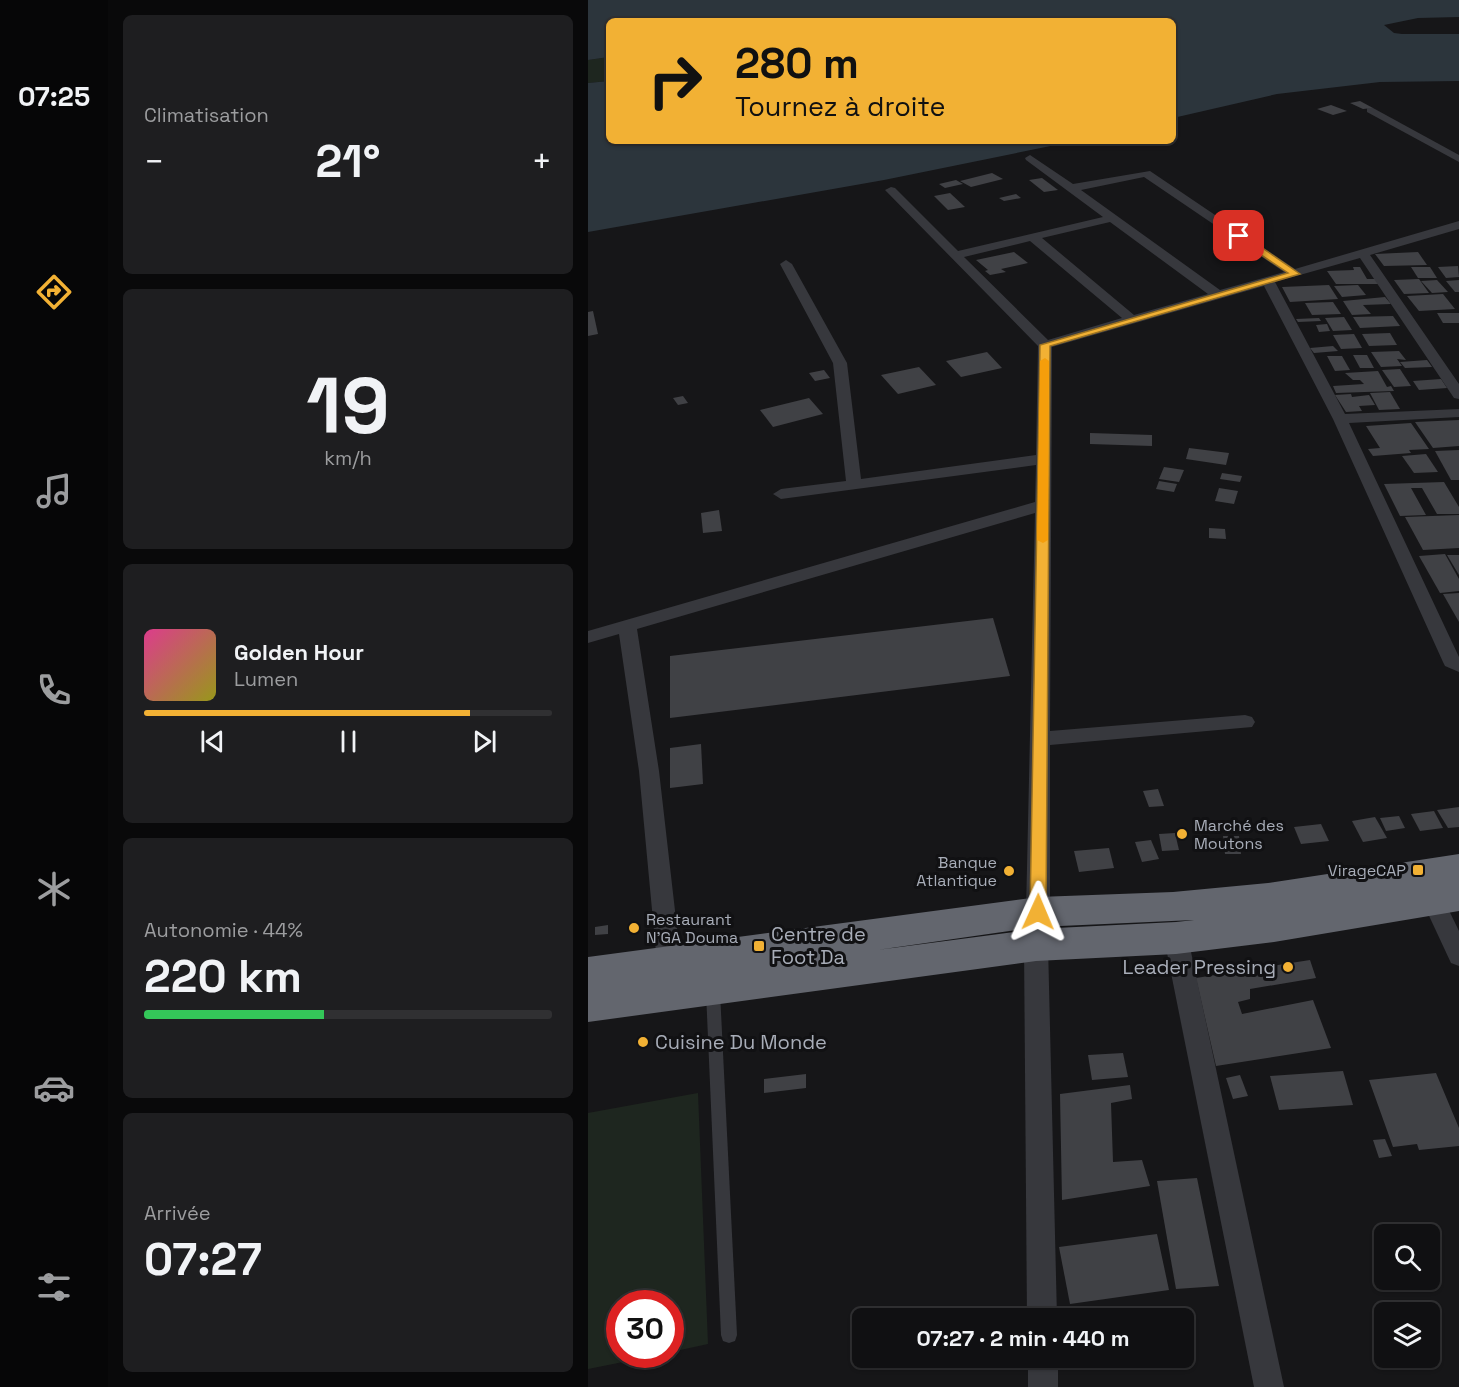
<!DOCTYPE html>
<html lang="fr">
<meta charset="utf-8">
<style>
:root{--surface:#101012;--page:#1e1e20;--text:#f1f3f6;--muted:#9c9d9f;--line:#303032;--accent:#f2b134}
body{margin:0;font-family:"Space Grotesk",sans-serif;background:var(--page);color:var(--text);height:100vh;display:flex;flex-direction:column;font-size:22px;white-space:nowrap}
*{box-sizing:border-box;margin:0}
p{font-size:20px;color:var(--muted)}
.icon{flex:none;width:33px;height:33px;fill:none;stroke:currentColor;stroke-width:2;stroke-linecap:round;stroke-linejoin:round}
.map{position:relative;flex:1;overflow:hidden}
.sheet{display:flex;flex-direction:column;gap:15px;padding:15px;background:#09090a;width:480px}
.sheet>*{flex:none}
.banner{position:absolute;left:18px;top:18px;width:570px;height:126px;border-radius:9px;box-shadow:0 2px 4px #0004,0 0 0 2px var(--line);background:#f2b134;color:#111;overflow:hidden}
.fabs{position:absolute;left:786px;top:1224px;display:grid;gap:12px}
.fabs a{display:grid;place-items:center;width:66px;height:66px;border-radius:9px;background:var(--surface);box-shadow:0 2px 4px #0004,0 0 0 2px var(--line);font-size:30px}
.speed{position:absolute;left:18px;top:1290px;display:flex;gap:12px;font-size:30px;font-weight:700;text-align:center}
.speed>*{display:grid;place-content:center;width:78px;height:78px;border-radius:50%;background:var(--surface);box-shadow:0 2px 4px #0004,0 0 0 2px var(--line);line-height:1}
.speed .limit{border:9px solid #d22;background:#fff;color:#111}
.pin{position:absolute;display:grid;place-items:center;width:51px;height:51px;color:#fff;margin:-26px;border-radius:12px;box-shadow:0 3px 9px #0006}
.me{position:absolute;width:66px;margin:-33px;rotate:1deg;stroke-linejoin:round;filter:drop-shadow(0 0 4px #0008)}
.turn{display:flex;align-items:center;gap:21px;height:126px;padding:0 30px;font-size:27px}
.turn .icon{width:78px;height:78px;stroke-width:2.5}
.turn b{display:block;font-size:42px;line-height:51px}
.big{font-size:45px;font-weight:700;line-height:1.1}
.sheet .card{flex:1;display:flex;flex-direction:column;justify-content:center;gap:9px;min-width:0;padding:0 21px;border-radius:9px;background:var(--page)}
.sheet .dial{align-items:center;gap:0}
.dial b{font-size:78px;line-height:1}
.song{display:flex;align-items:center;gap:18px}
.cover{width:72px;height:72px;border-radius:9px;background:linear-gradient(135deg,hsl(330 70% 55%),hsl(60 70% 35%))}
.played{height:6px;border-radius:3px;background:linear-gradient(90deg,var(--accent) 80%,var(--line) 80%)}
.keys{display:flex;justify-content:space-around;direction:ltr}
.heat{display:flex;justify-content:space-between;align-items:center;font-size:33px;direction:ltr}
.charge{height:9px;border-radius:4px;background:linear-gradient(90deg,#34c759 44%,var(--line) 0)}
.trip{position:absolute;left:264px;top:1308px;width:342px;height:60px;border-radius:9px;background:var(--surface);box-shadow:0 2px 4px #0004,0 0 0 2px var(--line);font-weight:700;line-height:60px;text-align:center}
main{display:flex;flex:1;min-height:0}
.tabs{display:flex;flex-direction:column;width:108px;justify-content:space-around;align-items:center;background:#060607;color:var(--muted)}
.tabs .icon{width:42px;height:42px}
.tabs .selected{color:var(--accent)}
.tabs b{font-size:27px;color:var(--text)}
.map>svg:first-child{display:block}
</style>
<main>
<nav class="tabs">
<b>07:25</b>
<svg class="icon selected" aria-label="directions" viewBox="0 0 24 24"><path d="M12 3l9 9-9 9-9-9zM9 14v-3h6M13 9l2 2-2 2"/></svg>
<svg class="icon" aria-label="music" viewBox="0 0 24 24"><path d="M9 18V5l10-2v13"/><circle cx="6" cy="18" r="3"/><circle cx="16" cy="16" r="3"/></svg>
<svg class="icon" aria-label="phone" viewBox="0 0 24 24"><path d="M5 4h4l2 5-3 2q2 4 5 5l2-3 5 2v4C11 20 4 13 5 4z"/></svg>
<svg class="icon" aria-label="climate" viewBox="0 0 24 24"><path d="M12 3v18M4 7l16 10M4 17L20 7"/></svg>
<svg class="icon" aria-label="car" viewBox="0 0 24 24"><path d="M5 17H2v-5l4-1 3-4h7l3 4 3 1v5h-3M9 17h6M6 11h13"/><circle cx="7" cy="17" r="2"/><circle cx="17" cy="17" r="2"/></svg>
<svg class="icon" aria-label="filters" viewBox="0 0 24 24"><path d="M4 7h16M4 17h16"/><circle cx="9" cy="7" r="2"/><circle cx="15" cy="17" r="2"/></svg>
</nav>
<section class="sheet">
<div class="card"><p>Climatisation</p>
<div class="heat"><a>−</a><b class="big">21°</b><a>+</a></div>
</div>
<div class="card dial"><b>19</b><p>km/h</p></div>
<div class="card">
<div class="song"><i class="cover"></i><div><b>Golden Hour</b><p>Lumen</p></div></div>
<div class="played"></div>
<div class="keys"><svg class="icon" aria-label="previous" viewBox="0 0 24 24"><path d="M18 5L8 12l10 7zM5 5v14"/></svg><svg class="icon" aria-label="pause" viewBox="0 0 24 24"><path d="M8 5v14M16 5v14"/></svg><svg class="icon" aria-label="next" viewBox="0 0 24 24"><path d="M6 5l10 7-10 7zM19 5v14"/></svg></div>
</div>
<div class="card"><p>Autonomie · 44%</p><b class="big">220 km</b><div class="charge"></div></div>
<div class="card"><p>Arrivée</p><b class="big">07:27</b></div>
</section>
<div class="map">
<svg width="871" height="1387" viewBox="0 0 871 1387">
<rect width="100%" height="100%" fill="#161618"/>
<g fill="#1e261f">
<polygon points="21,57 21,81 0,83 0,60"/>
<polygon points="110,1093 120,1344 83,1352 82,1304 32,1304 32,1354 70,1355 0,1369 0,1113"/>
</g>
<g fill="#2c353c">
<polygon points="0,0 871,0 871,17 830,18 796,25 806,33 814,34 871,34 871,81 792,82 689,94 585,118 585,21 21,21 21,57 0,60"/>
<polygon points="21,81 21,141 487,141 296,180 0,232 0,83"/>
</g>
<g fill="#404145">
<polygon points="772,101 785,108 775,109 762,103"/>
<polygon points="743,105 759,111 745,115 729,109"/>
<polygon points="404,173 415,179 383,187 372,181"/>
<polygon points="454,178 470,190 456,192 441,180"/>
<polygon points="368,180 375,184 357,188 351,184"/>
<polygon points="362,193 377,207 360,210 346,196"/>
<polygon points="428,194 433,198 416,201 411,198"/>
<polygon points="426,252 440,263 413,269 418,272 402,275 397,271 400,270 388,260"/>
<polygon points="830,252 839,265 796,266 787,254"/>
<polygon points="870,266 871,277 858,278 850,267"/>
<polygon points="765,267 772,267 779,279 790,279 793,284 748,284 739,271 766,270"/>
<polygon points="823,267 842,267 849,278 830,278"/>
<polygon points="831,279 841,293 816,294 806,280"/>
<polygon points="849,280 860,292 844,293 833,281"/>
<polygon points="871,280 871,292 867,292 858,281"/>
<polygon points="741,285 750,299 702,302 694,287"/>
<polygon points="770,285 778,295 754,297 746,286"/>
<polygon points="855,294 867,309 831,311 819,296"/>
<polygon points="797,297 803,304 775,305 783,314 764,315 755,301"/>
<polygon points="745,302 753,314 724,315 717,303"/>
<polygon points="5,311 10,334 0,336 0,312"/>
<polygon points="849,313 871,313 871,323 855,323"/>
<polygon points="805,316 812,326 772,328 765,317"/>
<polygon points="756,317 764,330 745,331 737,318"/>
<polygon points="731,318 733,321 710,322 708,319"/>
<polygon points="739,324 742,331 731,332 728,325"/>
<polygon points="802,333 809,345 781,346 774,334"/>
<polygon points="766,334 774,348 753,349 745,335"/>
<polygon points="745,346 750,351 726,353 722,348"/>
<polygon points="811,351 818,360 809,359 814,366 793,367 783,352"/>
<polygon points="399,352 414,368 373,377 358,361"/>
<polygon points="765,355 779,355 786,368 772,368"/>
<polygon points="739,356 754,356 762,370 747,371"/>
<polygon points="839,360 844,367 817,368 812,362"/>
<polygon points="331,367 348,385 310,394 293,375"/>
<polygon points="812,369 823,386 806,387 794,370"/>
<polygon points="236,370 242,378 227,381 221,373"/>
<polygon points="790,371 799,387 803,386 806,391 748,393 745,386 776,384 772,380 765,380 757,373"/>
<polygon points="853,379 859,388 831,390 825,381"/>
<polygon points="802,392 812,409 791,410 782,393"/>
<polygon points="763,394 764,397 781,395 787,405 771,406 774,411 758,412 747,395"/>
<polygon points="95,396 100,403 90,405 85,398"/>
<polygon points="221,398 235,414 185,427 172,410"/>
<polygon points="871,420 871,446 845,448 827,422"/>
<polygon points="823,423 841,449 821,450 823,453 785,456 780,449 792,448 778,426"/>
<polygon points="502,433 564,435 564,446 502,444"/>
<polygon points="601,448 641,453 638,465 598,459"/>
<polygon points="871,450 871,480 863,480 847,451"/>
<polygon points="838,454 850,472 826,473 814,456"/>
<polygon points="576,467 596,470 591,482 571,479"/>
<polygon points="634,473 654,476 652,482 632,479"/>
<polygon points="571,481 589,484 586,492 568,489"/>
<polygon points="856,482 871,507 871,514 849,514 834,488 823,488 838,515 812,516 796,484"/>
<polygon points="631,488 650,491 646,504 627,501"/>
<polygon points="131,510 134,531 115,533 113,513"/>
<polygon points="871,515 871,548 835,550 817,517"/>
<polygon points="621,528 637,529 638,539 621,538"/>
<polygon points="857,554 871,579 871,591 852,593 831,556"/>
<polygon points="859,555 871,555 871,575"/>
<polygon points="871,593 871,622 855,594"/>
<polygon points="405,618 422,676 82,718 82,656"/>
<polygon points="113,744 115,784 82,788 82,748"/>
<polygon points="570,789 576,806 561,807 555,791"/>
<polygon points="871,807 871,827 860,828 849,810"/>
<polygon points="846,811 855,828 832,831 823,814"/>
<polygon points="811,816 817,828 798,831 792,818"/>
<polygon points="787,817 799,838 775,842 764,821"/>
<polygon points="733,824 741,841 713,844 706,827"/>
<polygon points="587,833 591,850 574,851 571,834"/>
<polygon points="635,836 651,836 653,854 637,854"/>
<polygon points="563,840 571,859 554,862 547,842"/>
<polygon points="521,848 526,868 491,872 486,851"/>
<polygon points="20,925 20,934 7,935 7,927"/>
<polygon points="722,960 728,978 662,989 662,999 650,1002 654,1014 725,1000 743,1048 628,1066 608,978"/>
<polygon points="535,1053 540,1077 504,1080 500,1055"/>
<polygon points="755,1071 765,1105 691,1110 682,1076"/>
<polygon points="848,1073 871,1128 871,1146 831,1150 829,1144 805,1147 781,1080"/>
<polygon points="218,1074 218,1088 176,1093 176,1079"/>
<polygon points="652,1075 660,1096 645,1099 638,1078"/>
<polygon points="542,1085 544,1099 523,1103 525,1162 554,1160 562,1186 474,1200 472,1094"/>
<polygon points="797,1139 804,1156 791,1158 785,1140"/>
<polygon points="609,1178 631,1286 588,1289 569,1181"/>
<polygon points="569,1234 581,1290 482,1304 471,1247"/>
</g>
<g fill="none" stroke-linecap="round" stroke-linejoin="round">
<polygon fill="#37383d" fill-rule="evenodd" points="125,987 130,988 132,992 149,1335 147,1341 141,1343 135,1341 133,1335 118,992 120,988"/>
<g fill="#37383d" fill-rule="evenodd">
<polygon points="779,108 785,108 871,155 871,162 779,112"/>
<path d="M442,155L485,184L562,171L707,269L871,221V229L782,255L871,384V399L866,398L772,258L687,282L757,414L871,409V417L761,423L871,657V672L857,666L855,662L745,419L676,286L464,347L462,731L657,715L664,717L667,722L664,727L462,745V912L458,918L450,921L442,918L438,912L447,513L49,629L71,771L93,963L89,970L81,973L73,970L69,963L51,771L31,634L0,643V631L447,502L448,465L193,499L185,494L193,489L258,481L245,363L192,264L198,260L204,264L259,363L273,479L448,455L450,346L297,190L303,187L307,188L370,251L515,217L438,160L437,158ZM556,177L696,272L632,290L493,190ZM522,222L620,294L546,315L454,238ZM442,241L534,318L460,340L376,257Z"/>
<polygon points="840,881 848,884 871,931 871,966 863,963 829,890 832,884"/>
<polygon points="588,929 596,931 600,938 696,1387 666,1387 576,938 580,931"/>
<polygon points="448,936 456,938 460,945 469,1318 439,1318 436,945 440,938"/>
<rect x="440" y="1358" width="30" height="29"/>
</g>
<path fill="#63666e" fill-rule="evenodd" d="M871,854V911L686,942L588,954L448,961L0,1022V957L450,897L585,892L680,883ZM606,920L588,922L448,929L289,950L450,927Z"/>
</g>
<polygon fill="#f2b134" stroke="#9d7322" stroke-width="1.5" points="648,234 654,234 712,274 462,346 458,912 456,916 450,918 444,916 442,912 452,345 700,273 648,238"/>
<polygon fill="#f59e0b" points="457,358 461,361 460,540 455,543 449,540 452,361"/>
<g fill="#f2b134" stroke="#111113" stroke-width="2">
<circle cx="594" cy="834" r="6"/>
<rect x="824" y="864" width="12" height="12" rx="3"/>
<circle cx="421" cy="871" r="6"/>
<circle cx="46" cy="928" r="6"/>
<rect x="165" y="940" width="12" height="12" rx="3"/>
<circle cx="700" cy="967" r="6"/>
<circle cx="55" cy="1042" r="6"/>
</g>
<g text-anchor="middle" stroke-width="6" stroke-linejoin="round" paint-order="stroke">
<g font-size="16" fill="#a8adb8" stroke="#111113" text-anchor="start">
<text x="606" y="831">Marché des<tspan x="606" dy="18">Moutons</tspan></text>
<text x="409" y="868" text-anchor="end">Banque<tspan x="409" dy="18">Atlantique</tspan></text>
<text x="818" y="876" text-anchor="end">VirageCAP</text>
<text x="58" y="925">Restaurant<tspan x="58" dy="18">N'GA Douma</tspan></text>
</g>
<g font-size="20" fill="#a8adb8" stroke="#111113" text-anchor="start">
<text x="183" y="941">Centre de<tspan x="183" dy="23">Foot Da</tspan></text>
<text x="688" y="974" text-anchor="end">Leader Pressing</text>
<text x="67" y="1049">Cuisine Du Monde</text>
</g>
</g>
</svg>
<div class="fabs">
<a><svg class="icon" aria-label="search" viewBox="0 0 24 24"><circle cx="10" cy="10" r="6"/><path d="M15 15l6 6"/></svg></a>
<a><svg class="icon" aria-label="layers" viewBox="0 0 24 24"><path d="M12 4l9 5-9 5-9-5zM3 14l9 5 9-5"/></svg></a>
</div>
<div class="speed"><div class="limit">30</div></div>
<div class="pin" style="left:651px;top:236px;background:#d93025"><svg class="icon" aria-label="arrive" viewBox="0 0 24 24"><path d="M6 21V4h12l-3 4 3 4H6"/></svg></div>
<svg class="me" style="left:450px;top:912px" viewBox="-20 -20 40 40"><path d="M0-17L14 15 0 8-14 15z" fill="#f2b134" stroke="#fff" stroke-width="4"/></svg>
<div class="trip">07:27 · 2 min · 440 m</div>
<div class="banner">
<div class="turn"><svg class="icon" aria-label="right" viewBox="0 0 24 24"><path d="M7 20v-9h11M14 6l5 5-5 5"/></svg><div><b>280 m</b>Tournez à droite</div></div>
</div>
</div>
</main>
